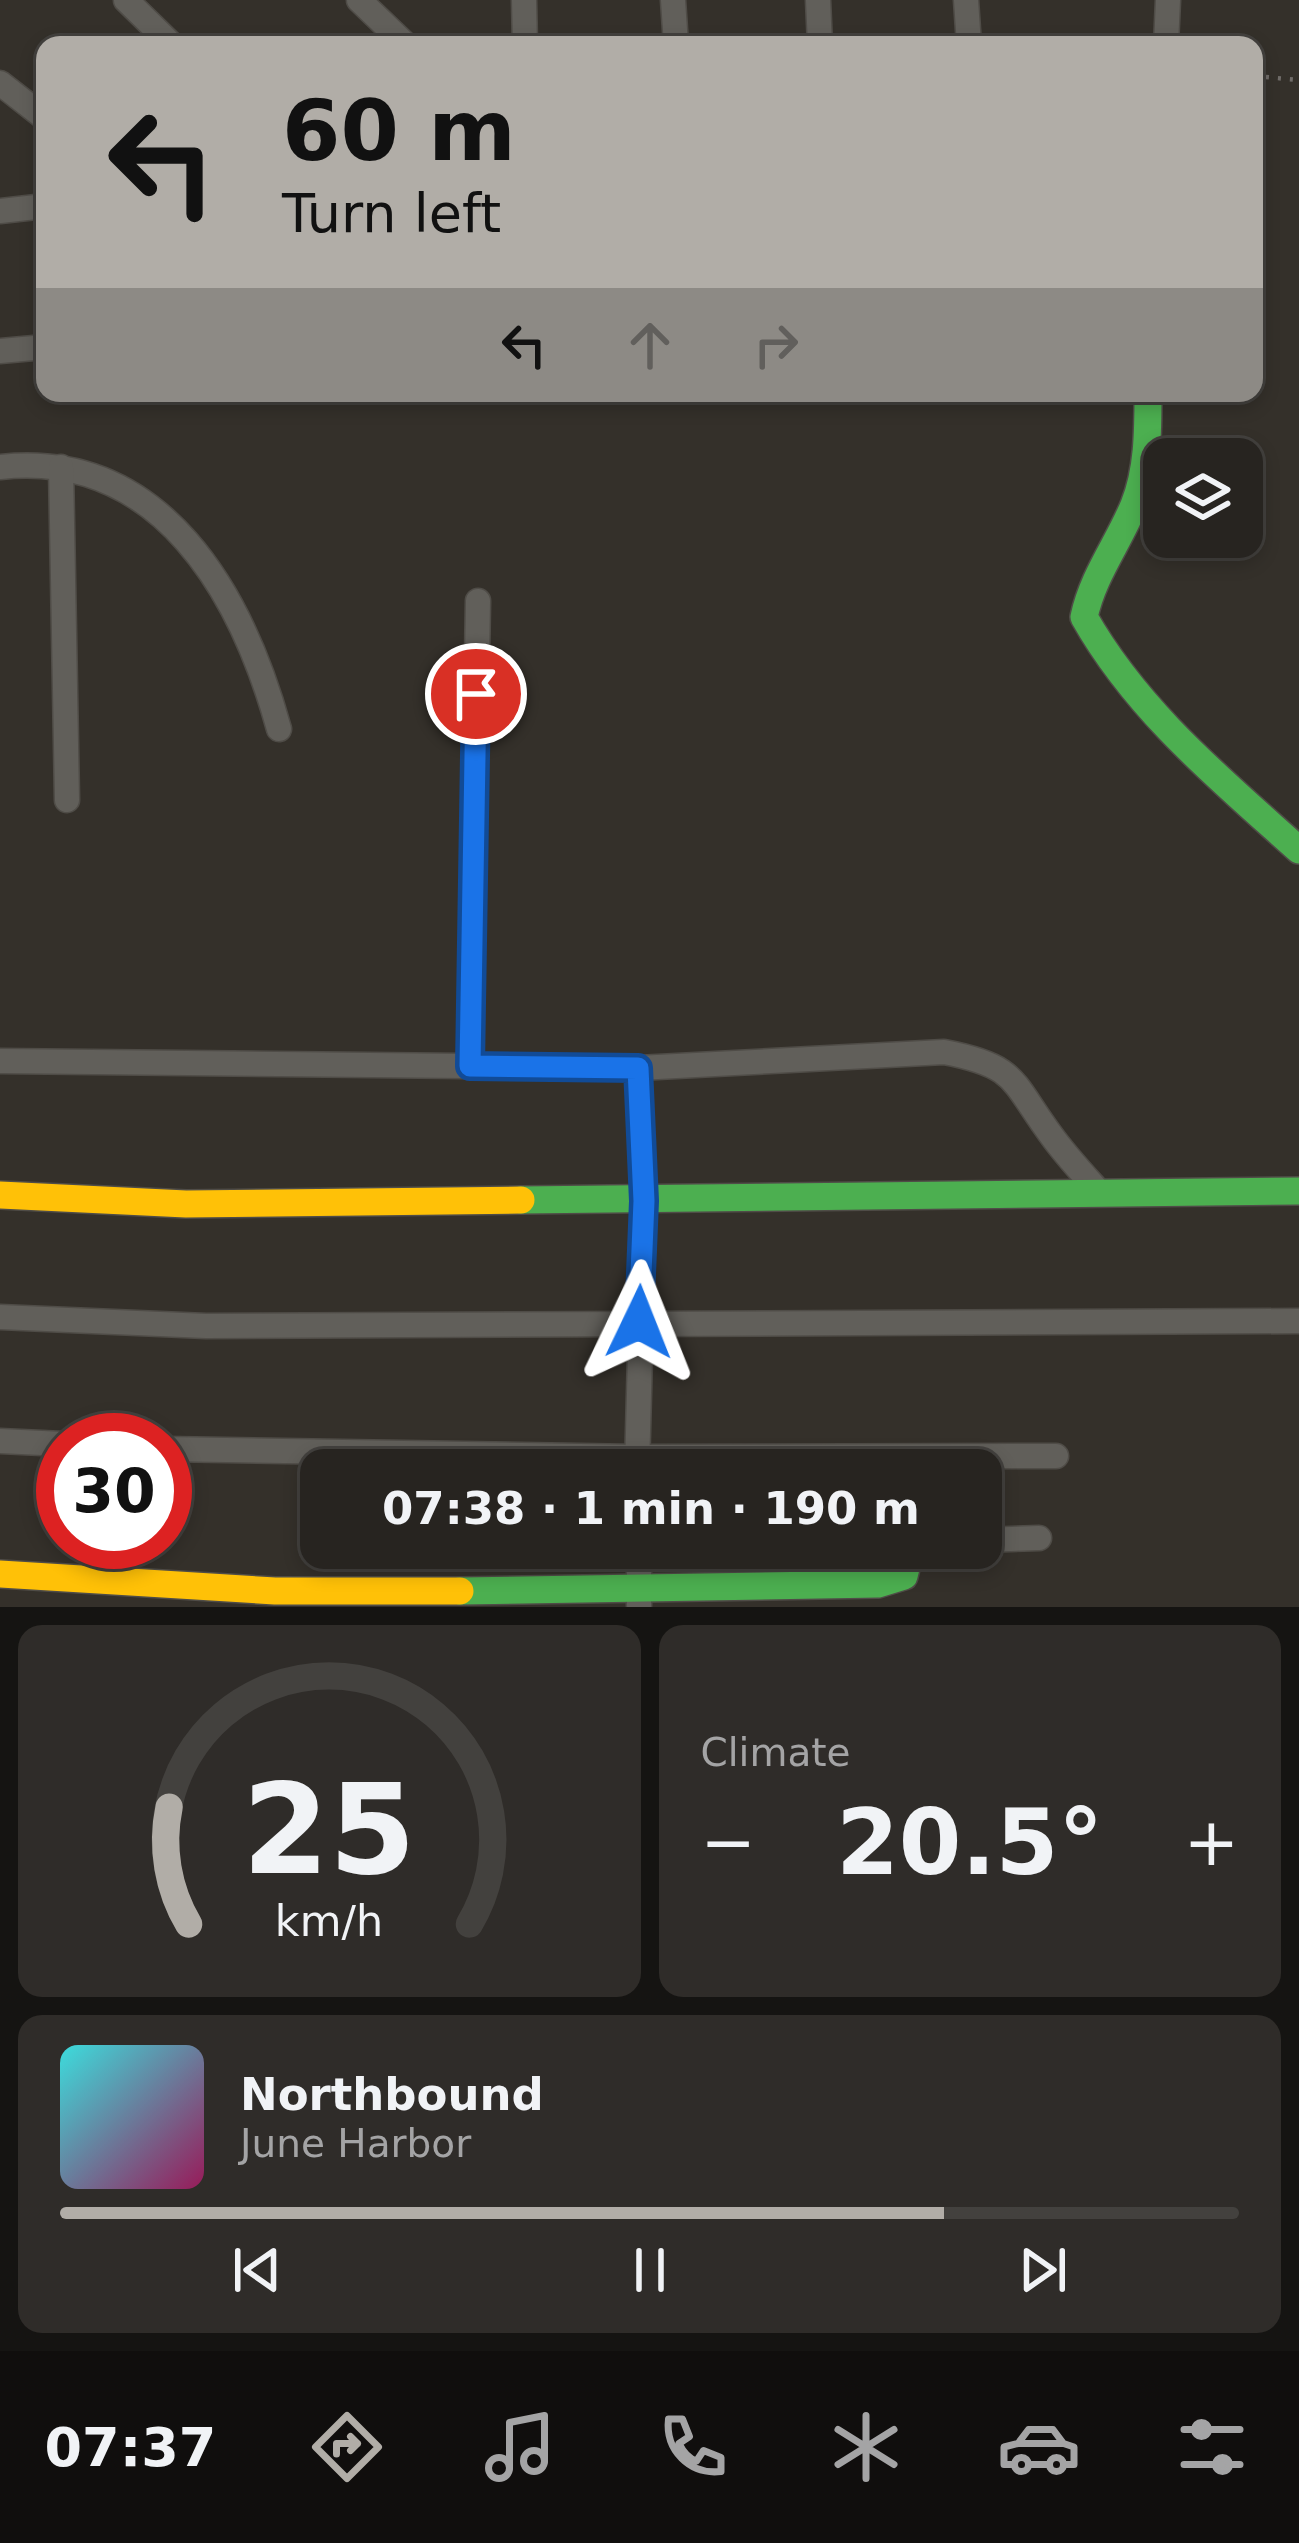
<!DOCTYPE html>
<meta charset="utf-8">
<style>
:root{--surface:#272420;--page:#2f2c29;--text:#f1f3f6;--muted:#a4a4a5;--line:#43413e;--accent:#b1ada7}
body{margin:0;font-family:"DejaVu Sans",sans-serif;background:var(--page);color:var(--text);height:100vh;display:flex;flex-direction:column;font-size:45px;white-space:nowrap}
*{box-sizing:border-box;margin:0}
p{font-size:39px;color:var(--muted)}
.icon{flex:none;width:66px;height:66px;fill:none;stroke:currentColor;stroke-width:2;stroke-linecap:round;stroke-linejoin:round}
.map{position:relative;height:1607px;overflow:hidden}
.sheet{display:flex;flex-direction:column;gap:18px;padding:18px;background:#151412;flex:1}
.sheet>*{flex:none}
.top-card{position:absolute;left:36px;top:36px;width:1227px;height:366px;border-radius:24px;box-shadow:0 6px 18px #0003,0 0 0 3px var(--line);background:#b1ada7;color:#111;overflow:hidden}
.fabs{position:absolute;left:1143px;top:438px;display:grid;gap:24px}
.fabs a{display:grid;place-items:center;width:120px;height:120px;border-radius:24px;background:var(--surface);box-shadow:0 6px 18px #0003,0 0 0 3px var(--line);font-size:60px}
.speed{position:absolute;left:36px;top:1413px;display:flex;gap:24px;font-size:60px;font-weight:700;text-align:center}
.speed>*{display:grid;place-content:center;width:156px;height:156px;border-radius:50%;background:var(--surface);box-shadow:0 6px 18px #0003,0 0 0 3px var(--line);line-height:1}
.speed .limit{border:18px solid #d22;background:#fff;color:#111}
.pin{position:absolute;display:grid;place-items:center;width:102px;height:102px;color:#fff;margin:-51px;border:6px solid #fff;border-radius:50%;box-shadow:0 3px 12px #0007}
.me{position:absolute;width:132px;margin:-66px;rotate:2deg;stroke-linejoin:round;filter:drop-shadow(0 0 9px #0008)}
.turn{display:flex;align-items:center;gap:42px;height:252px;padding:0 48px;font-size:54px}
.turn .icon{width:156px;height:156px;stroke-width:2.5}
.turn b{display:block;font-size:84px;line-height:102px}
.lanes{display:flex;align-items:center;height:114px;padding:0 48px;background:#0003;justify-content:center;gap:60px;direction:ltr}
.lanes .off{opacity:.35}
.big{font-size:90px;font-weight:600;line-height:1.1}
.sheet .widget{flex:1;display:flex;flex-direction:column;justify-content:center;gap:18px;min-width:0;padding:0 42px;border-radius:24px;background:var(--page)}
.sheet .dial{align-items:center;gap:0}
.dial svg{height:312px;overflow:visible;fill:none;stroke:var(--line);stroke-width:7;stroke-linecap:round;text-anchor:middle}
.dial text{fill:var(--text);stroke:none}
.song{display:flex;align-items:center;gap:36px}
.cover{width:144px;height:144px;border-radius:18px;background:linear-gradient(135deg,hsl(180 70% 55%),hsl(330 70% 35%))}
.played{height:12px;border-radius:6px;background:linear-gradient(90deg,var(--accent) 75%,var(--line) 75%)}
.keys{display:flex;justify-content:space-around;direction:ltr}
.heat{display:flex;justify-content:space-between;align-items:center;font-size:66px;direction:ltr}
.sheet .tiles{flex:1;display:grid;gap:18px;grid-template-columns:1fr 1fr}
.widget:last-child{grid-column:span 2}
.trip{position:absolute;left:300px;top:1449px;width:702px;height:120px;border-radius:24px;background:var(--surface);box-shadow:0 6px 18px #0003,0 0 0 3px var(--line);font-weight:600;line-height:120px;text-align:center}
.tab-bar{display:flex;height:192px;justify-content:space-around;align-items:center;background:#100e0d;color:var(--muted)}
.tab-bar .icon{width:84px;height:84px}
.tab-bar .current{color:var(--accent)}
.tab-bar b{font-size:54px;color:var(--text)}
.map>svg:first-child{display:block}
</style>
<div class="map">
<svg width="1299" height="1607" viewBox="0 0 1299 1607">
<rect width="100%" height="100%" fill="#34302a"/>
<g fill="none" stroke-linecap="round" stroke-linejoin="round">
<defs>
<g id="street">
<polyline points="126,0 172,45"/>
<polyline points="359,0 406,45"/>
<polyline points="524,0 525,45"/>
<polyline points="673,0 676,45"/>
<polyline points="818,0 820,45"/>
<polyline points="966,0 969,45"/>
<polyline points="1166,45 1168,0"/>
<polyline points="0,83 45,118"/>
<polyline points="0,211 45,206"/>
<polyline points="0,351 45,347"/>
<path d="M0,467C162,449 242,595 279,729"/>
<polyline points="61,467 67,800"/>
<path d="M0,1061L638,1068L944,1052C1018,1066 1011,1081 1051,1135C1066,1156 1084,1175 1101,1194"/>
<polyline points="470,1066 478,601"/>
<polyline points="0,1317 206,1326 1299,1321"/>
<polyline points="0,1441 63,1444"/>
<polyline points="165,1449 637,1457 1056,1456"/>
<polyline points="637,1470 644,1201 638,1068"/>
<polyline points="981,1540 1039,1538"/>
<polyline points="639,1605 639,1548 644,1548"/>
</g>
<g id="fast">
<path d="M1148,393C1148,431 1148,470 1134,505C1118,544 1093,575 1084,617C1137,711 1220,779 1299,850"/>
<polyline points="521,1200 1299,1191"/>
<polyline points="460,1591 878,1584 904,1576 911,1548"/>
</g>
<g id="slow">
<polyline points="0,1195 186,1204 521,1200"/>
<polyline points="0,1574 275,1591 460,1591"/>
</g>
</defs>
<use href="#street" stroke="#4f4c47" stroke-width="27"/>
<use href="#fast" stroke="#4f4c47" stroke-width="30"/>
<use href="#slow" stroke="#4f4c47" stroke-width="30"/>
<polyline stroke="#706c69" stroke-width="4.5" stroke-dasharray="3 9" stroke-linecap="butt" points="1254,76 1299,80"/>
<use href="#street" stroke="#615f5a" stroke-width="24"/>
<use href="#fast" stroke="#4caf50" stroke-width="27"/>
<use href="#slow" stroke="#ffc107" stroke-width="27"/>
</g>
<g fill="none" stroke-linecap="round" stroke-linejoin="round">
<defs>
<polyline id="route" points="476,694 470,1066 638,1068 644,1201 639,1322"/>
</defs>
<use href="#route" stroke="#114b97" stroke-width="30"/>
<use href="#route" stroke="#1a73e8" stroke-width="21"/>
</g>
</svg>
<div class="fabs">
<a><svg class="icon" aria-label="layers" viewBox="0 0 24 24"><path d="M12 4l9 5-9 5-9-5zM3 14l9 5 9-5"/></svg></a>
</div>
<div class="speed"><div class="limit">30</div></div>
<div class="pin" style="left:476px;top:694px;background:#d93025"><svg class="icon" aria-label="arrive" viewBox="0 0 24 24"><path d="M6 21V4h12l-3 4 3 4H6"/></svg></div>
<svg class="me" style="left:639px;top:1322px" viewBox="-20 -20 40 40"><path d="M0-17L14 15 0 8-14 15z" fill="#1a73e8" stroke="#fff" stroke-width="4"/></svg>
<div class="trip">07:38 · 1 min · 190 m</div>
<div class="top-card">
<div class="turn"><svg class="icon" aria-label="left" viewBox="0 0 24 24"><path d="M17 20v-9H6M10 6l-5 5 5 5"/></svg><div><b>60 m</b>Turn left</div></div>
<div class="lanes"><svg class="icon" aria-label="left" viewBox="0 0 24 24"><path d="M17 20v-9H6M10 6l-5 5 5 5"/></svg><svg class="icon off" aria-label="ahead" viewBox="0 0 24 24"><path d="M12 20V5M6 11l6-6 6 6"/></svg><svg class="icon off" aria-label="right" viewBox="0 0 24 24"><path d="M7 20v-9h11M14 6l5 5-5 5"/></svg></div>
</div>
</div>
<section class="sheet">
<div class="tiles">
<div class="widget dial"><svg viewBox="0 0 100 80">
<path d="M14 69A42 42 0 1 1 86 69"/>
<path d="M14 69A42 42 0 0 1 9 39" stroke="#b1ada7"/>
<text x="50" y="56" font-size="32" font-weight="700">25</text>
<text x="50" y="72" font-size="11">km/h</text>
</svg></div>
<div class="widget"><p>Climate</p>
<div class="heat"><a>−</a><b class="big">20.5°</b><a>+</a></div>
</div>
<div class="widget">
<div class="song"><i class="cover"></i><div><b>Northbound</b><p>June Harbor</p></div></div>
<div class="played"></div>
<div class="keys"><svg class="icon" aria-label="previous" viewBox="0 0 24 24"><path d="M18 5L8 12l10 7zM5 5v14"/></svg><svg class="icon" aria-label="pause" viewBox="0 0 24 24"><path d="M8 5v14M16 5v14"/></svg><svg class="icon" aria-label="next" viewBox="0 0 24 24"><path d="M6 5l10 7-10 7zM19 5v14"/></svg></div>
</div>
</div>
</section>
<nav class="tab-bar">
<b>07:37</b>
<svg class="icon current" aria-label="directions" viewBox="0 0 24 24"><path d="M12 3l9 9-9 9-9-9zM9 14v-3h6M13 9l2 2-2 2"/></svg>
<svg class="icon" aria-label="music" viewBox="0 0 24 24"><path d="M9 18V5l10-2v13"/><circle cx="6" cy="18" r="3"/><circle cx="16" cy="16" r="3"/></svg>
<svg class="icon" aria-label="phone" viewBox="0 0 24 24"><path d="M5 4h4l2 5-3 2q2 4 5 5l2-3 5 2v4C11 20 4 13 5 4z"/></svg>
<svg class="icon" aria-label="climate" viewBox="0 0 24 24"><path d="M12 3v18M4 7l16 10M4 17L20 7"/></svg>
<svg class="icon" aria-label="car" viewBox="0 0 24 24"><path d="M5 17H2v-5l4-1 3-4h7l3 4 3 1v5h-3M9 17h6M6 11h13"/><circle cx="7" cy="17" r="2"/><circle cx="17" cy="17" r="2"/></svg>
<svg class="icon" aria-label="filters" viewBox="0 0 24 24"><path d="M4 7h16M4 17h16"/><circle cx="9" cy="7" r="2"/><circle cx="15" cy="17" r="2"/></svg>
</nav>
